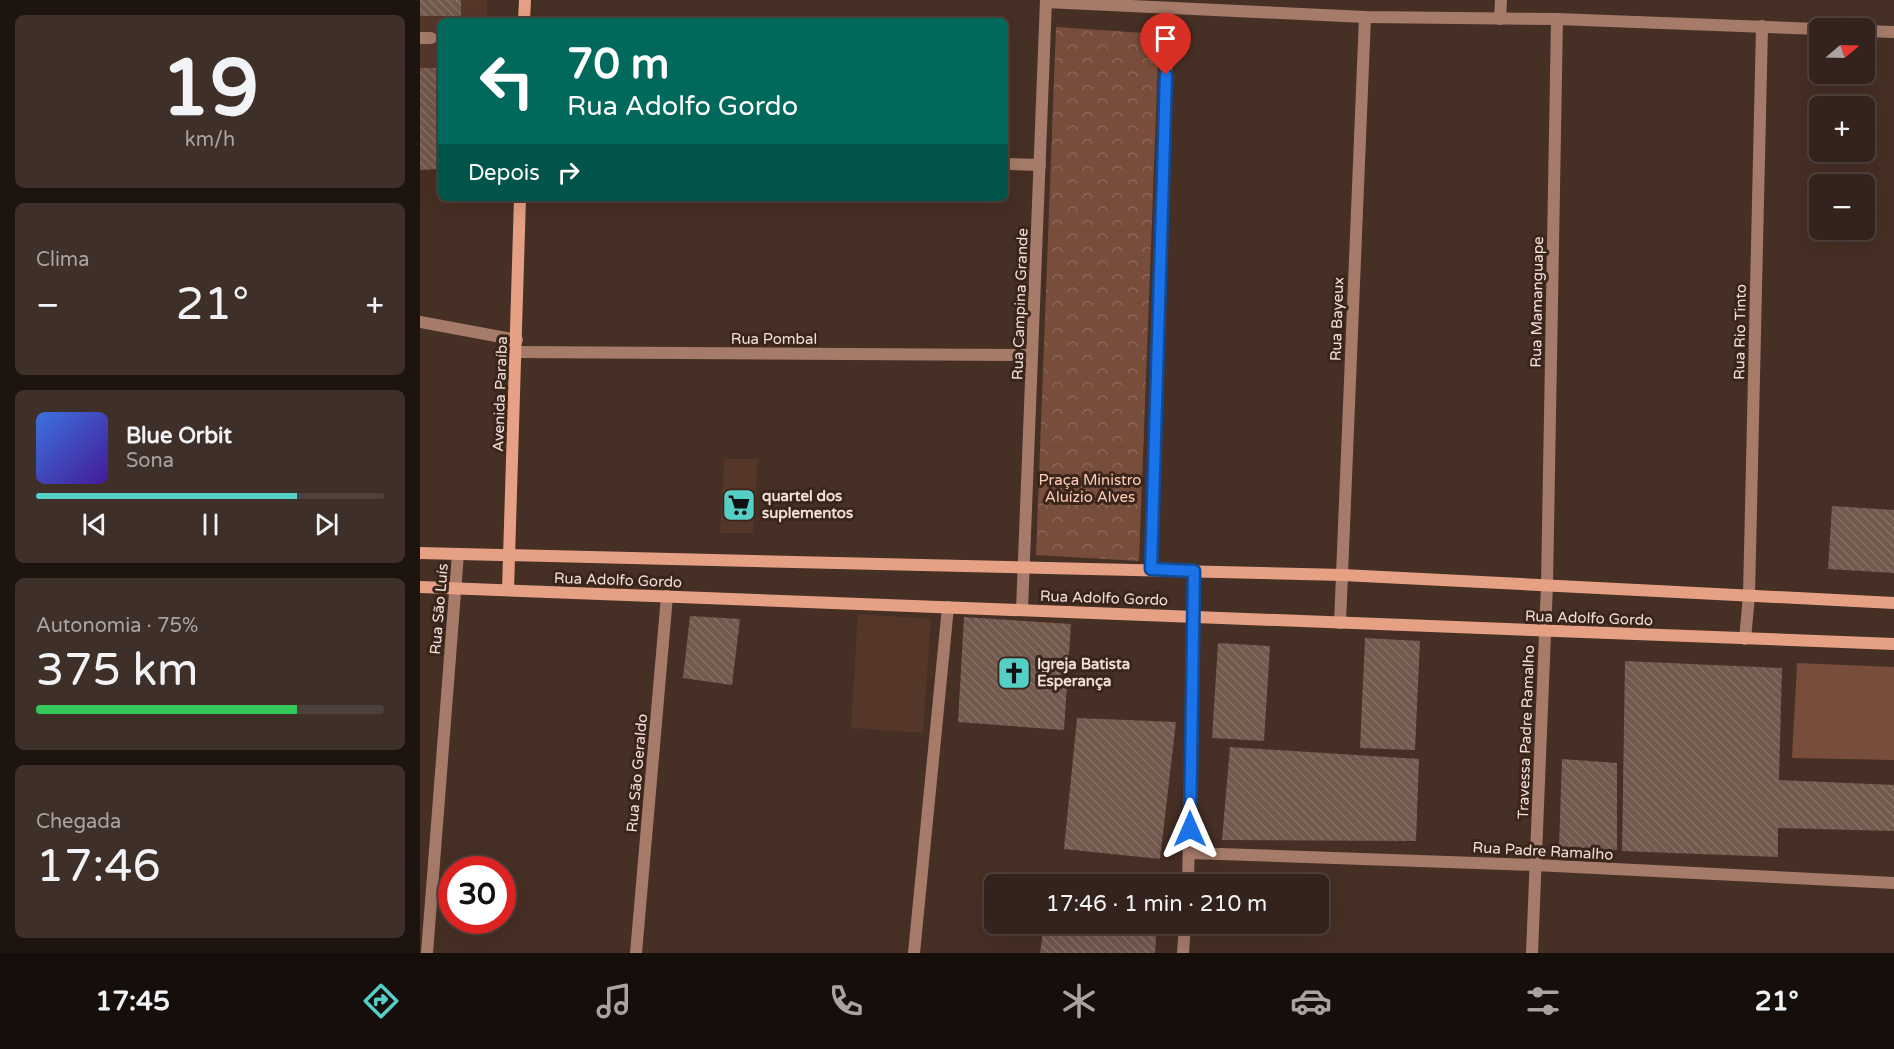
<!DOCTYPE html>
<html lang="pt">
<meta charset="utf-8">
<style>
:root{--surface:#34231c;--page:#3f2f29;--text:#f1f3f6;--muted:#a9a4a3;--line:#4e403b;--accent:#55cec5}
body{margin:0;font-family:"Varela Round",sans-serif;background:var(--page);color:var(--text);height:100vh;display:flex;flex-direction:column;font-size:22px;white-space:nowrap}
*{box-sizing:border-box;margin:0}
p{font-size:20px;color:var(--muted)}
.icon{flex:none;width:33px;height:33px;fill:none;stroke:currentColor;stroke-width:2;stroke-linecap:round;stroke-linejoin:round}
.map{position:relative;flex:1;overflow:hidden}
.drawer{display:flex;flex-direction:column;gap:15px;padding:15px;background:#1d130f;width:420px}
.drawer>*{flex:none}
.guide{position:absolute;left:18px;top:18px;width:570px;height:183px;border-radius:9px;box-shadow:0 6px 24px #0002,0 0 0 2px var(--line);background:#00695c;color:#fff;overflow:hidden}
.needle{width:39px;rotate:71deg}
.controls{position:absolute;left:1389px;top:18px;display:grid;gap:12px}
.controls a{display:grid;place-items:center;width:66px;height:66px;border-radius:9px;background:var(--surface);box-shadow:0 6px 24px #0002,0 0 0 2px var(--line);font-size:30px}
.speed{position:absolute;left:18px;top:856px;display:flex;gap:12px;font-size:30px;font-weight:700;text-align:center}
.speed>*{display:grid;place-content:center;width:78px;height:78px;border-radius:50%;background:var(--surface);box-shadow:0 6px 24px #0002,0 0 0 2px var(--line);line-height:1}
.speed .limit{border:9px solid #d22;background:#fff;color:#111}
.pin{position:absolute;display:grid;place-items:center;width:51px;height:51px;color:#fff;margin:-62px -26px;border-radius:50% 50% 50% 0;rotate:-45deg;box-shadow:0 0 6px #0007}
.pin .icon{rotate:45deg}
.me{position:absolute;width:66px;margin:-33px;rotate:0deg;stroke-linejoin:round;filter:drop-shadow(0 0 4px #0008)}
.turn{display:flex;align-items:center;gap:21px;height:126px;padding:0 30px;font-size:27px}
.turn .icon{width:78px;height:78px;stroke-width:2.5}
.turn b{display:block;font-size:42px;line-height:51px}
.then{display:flex;align-items:center;height:57px;padding:0 30px;background:#0003;gap:12px;font-size:22px}
.big{font-size:45px;font-weight:600;line-height:1.1}
.drawer .tile{flex:1;display:flex;flex-direction:column;justify-content:center;gap:9px;min-width:0;padding:0 21px;border-radius:9px;background:var(--page)}
.drawer .dial{align-items:center;gap:0}
.dial b{font-size:78px;line-height:1}
.song{display:flex;align-items:center;gap:18px}
.cover{width:72px;height:72px;border-radius:9px;background:linear-gradient(135deg,hsl(220 70% 55%),hsl(260 70% 35%))}
.played{height:6px;border-radius:3px;background:linear-gradient(90deg,var(--accent) 75%,var(--line) 75%)}
.keys{display:flex;justify-content:space-around;direction:ltr}
.heat{display:flex;justify-content:space-between;align-items:center;font-size:33px;direction:ltr}
.charge{height:9px;border-radius:4px;background:linear-gradient(90deg,#34c759 75%,var(--line) 0)}
.trip{position:absolute;left:564px;top:874px;width:345px;height:60px;border-radius:9px;background:var(--surface);box-shadow:0 6px 24px #0002,0 0 0 2px var(--line);font-weight:600;line-height:60px;text-align:center}
.tab-bar{display:flex;height:96px;justify-content:space-around;align-items:center;background:#150e0b;color:var(--muted)}
.tab-bar .icon{width:42px;height:42px}
.tab-bar .on{color:var(--accent)}
.tab-bar b{font-size:27px;color:var(--text)}
main{display:flex;flex:1;min-height:0}
.map>svg:first-child{display:block}
</style>
<main>
<section class="drawer">
<div class="tile dial"><b>19</b><p>km/h</p></div>
<div class="tile"><p>Clima</p>
<div class="heat"><a>−</a><b class="big">21°</b><a>+</a></div>
</div>
<div class="tile">
<div class="song"><i class="cover"></i><div><b>Blue Orbit</b><p>Sona</p></div></div>
<div class="played"></div>
<div class="keys"><svg class="icon" aria-label="previous" viewBox="0 0 24 24"><path d="M18 5L8 12l10 7zM5 5v14"/></svg><svg class="icon" aria-label="pause" viewBox="0 0 24 24"><path d="M8 5v14M16 5v14"/></svg><svg class="icon" aria-label="next" viewBox="0 0 24 24"><path d="M6 5l10 7-10 7zM19 5v14"/></svg></div>
</div>
<div class="tile"><p>Autonomia · 75%</p><b class="big">375 km</b><div class="charge"></div></div>
<div class="tile"><p>Chegada</p><b class="big">17:46</b></div>
</section>
<div class="map">
<svg width="1474" height="953" viewBox="0 0 1474 953">
<defs>
<pattern id="forest-crowns" width="20" height="18" patternUnits="userSpaceOnUse" patternTransform="scale(1.5)"><rect width="20" height="18" fill="#784d3b"/><path d="M2 6a3 3 0 1 1 6 0M12 15a3 3 0 1 1 6 0" fill="none" stroke="#8c6657"/></pattern>
<pattern id="building-back-hatch" width="6" height="6" patternUnits="userSpaceOnUse" patternTransform="scale(1.5)"><rect width="6" height="6" fill="#72584d"/><path d="M-1 5l2 2M0 0l6 6M5-1l2 2" fill="none" stroke="#867066"/></pattern>
</defs>
<rect width="100%" height="100%" fill="#462f25"/>
<g fill="#55372a">
<polygon points="0,0 67,0 67,21 21,21 21,68 0,68"/>
<polygon points="304,459 338,459 333,533 300,533"/>
<polygon points="438,614 511,619 503,733 431,728"/>
</g>
<polygon fill="url(#forest-crowns)" points="636,27 739,34 719,561 616,555"/>
<polygon fill="#784d3b" points="1377,663 1474,667 1474,760 1372,758"/>
<g fill="url(#building-back-hatch)">
<rect x="0" y="0" width="41" height="16"/>
<polygon points="0,68 21,68 21,169 0,170"/>
<polygon points="1412,506 1474,510 1474,573 1408,569"/>
<polygon points="270,616 320,619 312,685 263,678"/>
<polygon points="544,617 651,624 644,730 538,722"/>
<polygon points="945,638 1000,641 995,750 940,748"/>
<polygon points="798,643 850,646 844,741 792,738"/>
<polygon points="1205,661 1362,668 1359,780 1474,785 1474,831 1358,828 1358,857 1202,851"/>
<polygon points="657,718 756,722 740,859 644,849"/>
<polygon points="810,747 999,759 996,841 802,840"/>
<polygon points="1142,759 1197,763 1197,850 1139,848"/>
<polygon points="631,882 652,883 652,885 630,885"/>
<polygon points="624,924 737,924 735,953 620,953"/>
</g>
<g fill="none" stroke-linecap="round" stroke-linejoin="round">
<g stroke="#a67b69" stroke-width="12">
<polyline points="0,38 11,38"/>
<polyline points="0,322 97,340"/>
</g>
<g stroke="#a67b69" stroke-width="12">
<polyline points="626,2 945,17 1137,19 1400,29"/>
<polyline points="1080,19 1081,0"/>
<polyline points="1444,31 1474,32"/>
<polyline points="585,164 620,165"/>
<polyline points="96,352 612,355"/>
<polyline points="731,569 748,8"/>
<polyline points="920,623 945,17"/>
<polyline points="1325,639 1329,596 1342,26"/>
<polyline points="770,853 1115,865 1474,883"/>
<polyline points="768,885 774,571"/>
<polyline points="7,953 38,554"/>
<polyline points="216,953 247,596"/>
<polyline points="494,953 528,607"/>
<polyline points="763,953 765,924"/>
<polyline points="1112,953 1127,585 1137,19"/>
</g>
<polyline stroke="#a67b69" stroke-width="12" points="602,610 626,0"/>
<g stroke="#e6a184" stroke-width="12">
<polyline points="104,21 105,0"/>
<polyline points="0,553 923,575 1474,603"/>
<polyline points="0,587 1474,644"/>
<polyline points="88,590 100,198"/>
</g>
</g>
<g fill="none" stroke-linecap="round" stroke-linejoin="round">
<defs>
<polyline id="route" points="746,75 731,569 774,571 770,829"/>
</defs>
<use href="#route" stroke="#114b97" stroke-width="15"/>
<use href="#route" stroke="#1a73e8" stroke-width="10"/>
</g>
<defs>
<symbol id="supermarket-square" viewBox="-11 -11 22 22"><rect x="-9" y="-9" width="18" height="18" rx="4" fill="#55cec5" stroke="#3b251b"/><path d="M-6-5.5h2.5l.6 2H6L4.5 2H-2.5L-4.4-4H-6ZM-1.5 3.2a1.3 1.3 0 1 0 .1 0ZM3 3.2a1.3 1.3 0 1 0 .1 0Z" fill="#111"/></symbol>
<symbol id="church-square" viewBox="-11 -11 22 22"><rect x="-9" y="-9" width="18" height="18" rx="4" fill="#55cec5" stroke="#3b251b"/><path d="M-1.2-6h2.4v3.5h3.3v2.4h-3.3V6h-2.4V-.1h-3.3v-2.4h3.3Z" fill="#111"/></symbol>
</defs>
<g fill-rule="evenodd">
<use href="#supermarket-square" x="300" y="486" width="38" height="38"/>
<use href="#church-square" x="575" y="654" width="38" height="38"/>
</g>
<g text-anchor="middle" stroke-width="6" stroke-linejoin="round" paint-order="stroke">
<g font-size="15" fill="#efe0d9" stroke="#3b251b">
<text transform="translate(1117 302) rotate(-89)" y="5">Rua Mamanguape</text>
<text transform="translate(600 304) rotate(-88)" y="5">Rua Campina Grande</text>
<text transform="translate(917 319) rotate(-88)" y="5">Rua Bayeux</text>
<text transform="translate(1320 332) rotate(-89)" y="5">Rua Rio Tinto</text>
<text x="354" y="344">Rua Pombal</text>
<text transform="translate(80 394) rotate(-88)" y="5">Avenida Paraíba</text>
<text transform="translate(198 580) rotate(2)" y="5">Rua Adolfo Gordo</text>
<text transform="translate(684 598) rotate(2)" y="5">Rua Adolfo Gordo</text>
<text transform="translate(19 609) rotate(-85)" y="5">Rua São Luís</text>
<text transform="translate(1169 618) rotate(2)" y="5">Rua Adolfo Gordo</text>
<text transform="translate(1106 732) rotate(-88)" y="5">Travessa Padre Ramalho</text>
<text transform="translate(217 773) rotate(-85)" y="5">Rua São Geraldo</text>
<text transform="translate(1123 851) rotate(3)" y="5">Rua Padre Ramalho</text>
</g>
<g font-size="15" fill="#ffcdb8" stroke="#3b251b">
<text x="670" y="485">Praça Ministro<tspan x="670" dy="17">Aluízio Alves</tspan></text>
</g>
<g font-size="15" font-weight="bold" fill="#efe0d9" stroke="#3b251b" text-anchor="start">
<text x="342" y="501">quartel dos<tspan x="342" dy="17">suplementos</tspan></text>
<text x="617" y="669">Igreja Batista<tspan x="617" dy="17">Esperança</tspan></text>
</g>
</g>
</svg>
<div class="controls">
<a><svg class="needle" viewBox="-14 -14 28 28"><path d="M0-13l5 13h-10z" fill="#e53935"/><path d="M0 13l5-13h-10z" fill="#a9a4a3"/></svg></a>
<a>+</a>
<a>−</a>
</div>
<div class="speed"><div class="limit">30</div></div>
<div class="pin" style="left:746px;top:75px;background:#d93025"><svg class="icon" aria-label="arrive" viewBox="0 0 24 24"><path d="M6 21V4h12l-3 4 3 4H6"/></svg></div>
<svg class="me" style="left:770px;top:829px" viewBox="-20 -20 40 40"><path d="M0-17L14 15 0 8-14 15z" fill="#1a73e8" stroke="#fff" stroke-width="4"/></svg>
<div class="trip">17:46 · 1 min · 210 m</div>
<div class="guide">
<div class="turn"><svg class="icon" aria-label="left" viewBox="0 0 24 24"><path d="M17 20v-9H6M10 6l-5 5 5 5"/></svg><div><b>70 m</b>Rua Adolfo Gordo</div></div>
<div class="then">Depois<svg class="icon" aria-label="right" viewBox="0 0 24 24"><path d="M7 20v-9h11M14 6l5 5-5 5"/></svg></div>
</div>
</div>
</main>
<nav class="tab-bar">
<b>17:45</b>
<svg class="icon on" aria-label="directions" viewBox="0 0 24 24"><path d="M12 3l9 9-9 9-9-9zM9 14v-3h6M13 9l2 2-2 2"/></svg>
<svg class="icon" aria-label="music" viewBox="0 0 24 24"><path d="M9 18V5l10-2v13"/><circle cx="6" cy="18" r="3"/><circle cx="16" cy="16" r="3"/></svg>
<svg class="icon" aria-label="phone" viewBox="0 0 24 24"><path d="M5 4h4l2 5-3 2q2 4 5 5l2-3 5 2v4C11 20 4 13 5 4z"/></svg>
<svg class="icon" aria-label="climate" viewBox="0 0 24 24"><path d="M12 3v18M4 7l16 10M4 17L20 7"/></svg>
<svg class="icon" aria-label="car" viewBox="0 0 24 24"><path d="M5 17H2v-5l4-1 3-4h7l3 4 3 1v5h-3M9 17h6M6 11h13"/><circle cx="7" cy="17" r="2"/><circle cx="17" cy="17" r="2"/></svg>
<svg class="icon" aria-label="filters" viewBox="0 0 24 24"><path d="M4 7h16M4 17h16"/><circle cx="9" cy="7" r="2"/><circle cx="15" cy="17" r="2"/></svg>
<b>21°</b>
</nav>
